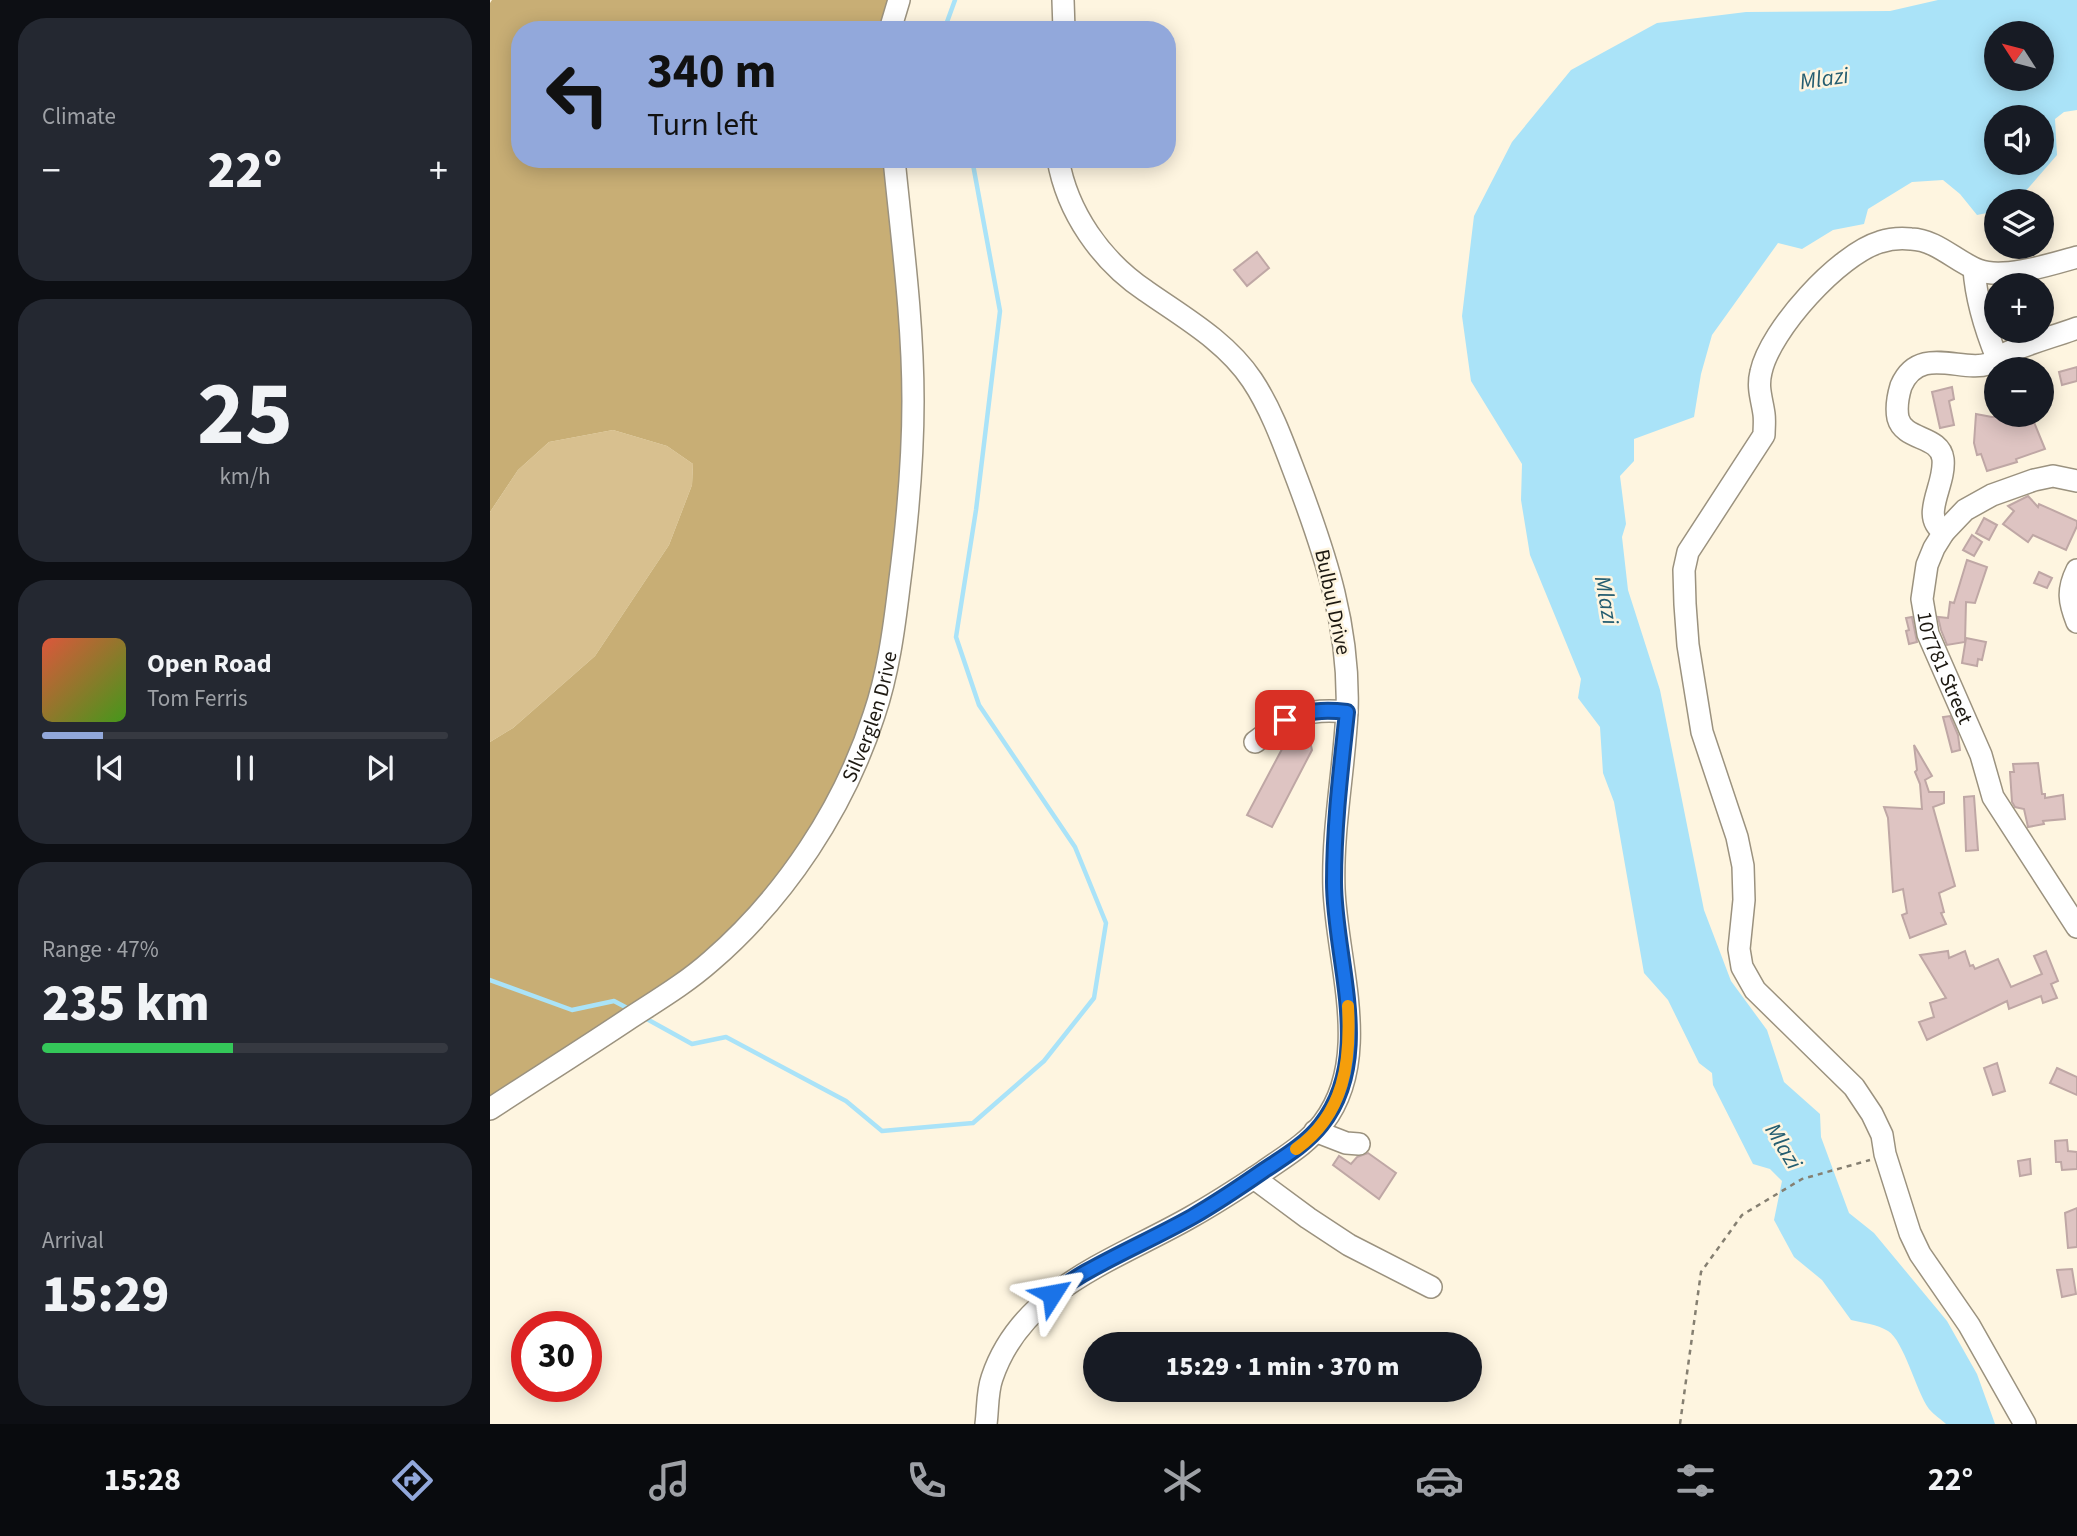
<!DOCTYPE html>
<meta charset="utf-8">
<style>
:root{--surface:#171b24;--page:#242831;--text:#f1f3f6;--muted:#9ea1a6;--line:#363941;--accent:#92a8db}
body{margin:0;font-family:"Source Sans 3",sans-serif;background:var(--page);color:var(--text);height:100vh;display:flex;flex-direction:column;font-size:26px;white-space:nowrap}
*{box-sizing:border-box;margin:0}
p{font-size:23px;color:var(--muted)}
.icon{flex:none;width:38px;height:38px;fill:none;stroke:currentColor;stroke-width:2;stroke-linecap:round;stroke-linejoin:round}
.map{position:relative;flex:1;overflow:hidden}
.panel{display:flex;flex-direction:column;gap:18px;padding:18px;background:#0d0f14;width:490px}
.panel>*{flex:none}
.hud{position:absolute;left:21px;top:21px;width:665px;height:147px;border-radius:28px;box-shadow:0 4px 18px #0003;background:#92a8db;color:#111;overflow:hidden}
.needle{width:46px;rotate:306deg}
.controls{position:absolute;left:1494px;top:21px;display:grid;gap:14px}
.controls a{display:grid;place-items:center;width:70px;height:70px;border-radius:50%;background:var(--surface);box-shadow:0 4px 18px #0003;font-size:35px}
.speed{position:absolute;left:21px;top:1311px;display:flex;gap:14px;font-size:35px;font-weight:700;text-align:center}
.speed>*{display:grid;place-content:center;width:91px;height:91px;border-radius:50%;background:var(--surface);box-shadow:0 4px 18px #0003;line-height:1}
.speed .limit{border:10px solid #d22;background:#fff;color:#111}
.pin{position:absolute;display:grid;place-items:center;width:60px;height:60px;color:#fff;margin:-30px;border-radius:14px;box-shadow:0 4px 10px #0006}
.me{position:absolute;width:77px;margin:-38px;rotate:56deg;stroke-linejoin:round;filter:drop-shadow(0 0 5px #0008)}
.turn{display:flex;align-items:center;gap:24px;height:147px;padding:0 21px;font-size:32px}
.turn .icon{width:91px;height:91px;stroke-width:2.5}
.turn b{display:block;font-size:49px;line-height:60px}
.big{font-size:52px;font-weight:800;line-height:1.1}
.panel .tile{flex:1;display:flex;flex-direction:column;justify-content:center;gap:10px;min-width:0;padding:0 24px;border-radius:28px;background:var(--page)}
.panel .dial{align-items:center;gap:0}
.dial b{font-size:91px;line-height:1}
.song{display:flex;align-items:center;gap:21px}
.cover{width:84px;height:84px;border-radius:10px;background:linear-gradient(135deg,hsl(10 70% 55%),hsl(100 70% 35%))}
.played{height:7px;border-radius:4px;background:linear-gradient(90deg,var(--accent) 15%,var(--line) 15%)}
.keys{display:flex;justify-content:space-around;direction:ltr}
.heat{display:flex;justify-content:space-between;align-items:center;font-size:38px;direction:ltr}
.charge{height:10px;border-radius:5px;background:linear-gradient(90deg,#34c759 47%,var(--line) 0)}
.trip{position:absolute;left:593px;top:1332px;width:399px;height:70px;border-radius:35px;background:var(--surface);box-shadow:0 4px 18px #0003;font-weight:800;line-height:70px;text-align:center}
.tab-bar{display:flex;height:112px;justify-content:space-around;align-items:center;background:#090b0e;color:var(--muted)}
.tab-bar .icon{width:49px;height:49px}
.tab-bar .selected{color:var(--accent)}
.tab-bar b{font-size:32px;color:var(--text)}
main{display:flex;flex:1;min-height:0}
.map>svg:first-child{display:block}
</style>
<main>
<section class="panel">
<div class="tile"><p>Climate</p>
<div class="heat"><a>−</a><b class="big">22°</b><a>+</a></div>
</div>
<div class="tile dial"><b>25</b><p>km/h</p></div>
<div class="tile">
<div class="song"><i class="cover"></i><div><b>Open Road</b><p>Tom Ferris</p></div></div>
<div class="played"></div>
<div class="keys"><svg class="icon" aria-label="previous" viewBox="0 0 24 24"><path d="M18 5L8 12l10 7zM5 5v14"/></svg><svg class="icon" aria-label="pause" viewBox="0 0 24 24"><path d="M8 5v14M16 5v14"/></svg><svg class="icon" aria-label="next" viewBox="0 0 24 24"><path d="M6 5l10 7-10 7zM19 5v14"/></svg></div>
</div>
<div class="tile"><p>Range · 47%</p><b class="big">235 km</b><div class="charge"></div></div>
<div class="tile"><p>Arrival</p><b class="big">15:29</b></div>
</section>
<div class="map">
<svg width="1587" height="1424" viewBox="0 0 1587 1424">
<rect width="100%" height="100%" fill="#fef5e0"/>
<polygon fill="#d8c08f" points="123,430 177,446 203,464 202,485 179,545 105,656 23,728 0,742 0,512 28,470 59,442"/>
<polygon fill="#c8ae75" points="2,0 409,0 399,30 30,30 30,159 402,159 422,400 393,679 331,826 234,946 0,1106 0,742 23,728 105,656 179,545 202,485 203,464 177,446 123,430 59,442 28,470 0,512 0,3"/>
<path fill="#aae3f8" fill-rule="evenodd" d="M1448,0H1587V110L1574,112L1565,119L1567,155L1527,201H1507V211L1487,215L1470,194L1453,180L1422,182L1378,209L1374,224L1343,230L1312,249L1288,243L1222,335L1211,374L1204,417L1144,439V461L1130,476L1136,524L1132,537L1138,590L1170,690L1214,910L1241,981L1277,1030L1294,1082L1330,1114L1331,1137L1359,1213L1384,1233L1457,1321L1487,1374L1505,1424H1456C1451,1419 1444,1415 1439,1409C1426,1391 1414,1341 1398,1331C1387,1324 1373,1323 1361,1320L1332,1280L1304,1257L1284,1220L1292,1181L1280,1169L1263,1164L1223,1085L1222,1073L1209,1063L1178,1000L1154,973L1124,802L1113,773L1110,727L1088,698L1091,679L1040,555L1031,500L1032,464L981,381L972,316L984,216L1022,142L1081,70L1167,23L1256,12L1400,11ZM1507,33H1552V79H1507ZM1507,117H1552V163H1507Z"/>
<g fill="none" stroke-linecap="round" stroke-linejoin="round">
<g stroke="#aae3f8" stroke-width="4.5">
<polyline points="459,30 457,22 465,0"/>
<polyline points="0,980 82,1010 124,1001 141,1010"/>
<polyline points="155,1018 202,1044 236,1037 356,1101 392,1131 483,1123 554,1061 604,998 616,923 585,847 489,705 466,637 486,510 510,311 482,159"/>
</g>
</g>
<g fill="#dec4c2" stroke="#bfa7a5" stroke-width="2">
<polygon points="767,252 779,268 757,286 744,270"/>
<polygon points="1587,367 1587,381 1572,385 1569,372"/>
<polygon points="1462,387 1464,399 1459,401 1464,425 1450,428 1442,392"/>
<polygon points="1486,414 1502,417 1541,415 1555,449 1526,459 1527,462 1497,471 1491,454 1487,455 1484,443"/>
<polygon points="1538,496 1548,507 1549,504 1587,521 1587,526 1576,550 1543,535 1538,542 1513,524 1524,511 1518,506"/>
<polygon points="1494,518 1507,525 1499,540 1486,533"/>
<polygon points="1482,535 1492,542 1484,556 1473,550"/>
<polygon points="1477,560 1497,567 1485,603 1476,602 1475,642 1457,645 1451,630 1448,617 1458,618 1460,602 1464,603"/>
<polygon points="1549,572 1562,578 1557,588 1544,583"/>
<polygon points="1422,617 1427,642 1419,644 1416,631 1419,630 1416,618"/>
<polygon points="1476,638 1496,642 1492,660 1488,659 1487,666 1472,663"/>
<polygon points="1460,716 1468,735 1470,750 1462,752 1453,717"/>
<polygon points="807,731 819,737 822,750 782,827 757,815 800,734"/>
<polygon points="1424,745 1442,776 1435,780 1439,792 1454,792 1454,803 1443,807 1465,886 1449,893 1454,912 1451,913 1456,924 1420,938 1412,915 1417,913 1413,889 1403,892 1398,818 1394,807 1432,809 1430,784 1425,772 1427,770"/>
<polygon points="1548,763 1552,794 1555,794 1555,798 1573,795 1575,819 1553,821 1554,824 1538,827 1534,809 1525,807 1522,802 1520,772 1524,772 1523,764"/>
<polygon points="1484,796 1488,850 1476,851 1474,797"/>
<polygon points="1458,951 1459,958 1475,951 1480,966 1483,965 1485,969 1508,959 1521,987 1552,974 1544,956 1556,951 1568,981 1561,984 1567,998 1553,1003 1551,996 1519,1009 1517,1001 1437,1040 1429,1022 1444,1017 1440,1003 1456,998 1430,955"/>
<polygon points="1507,1063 1515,1091 1503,1095 1494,1068"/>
<polygon points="1567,1068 1587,1077 1587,1095 1560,1083"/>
<polygon points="1577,1140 1578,1151 1587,1152 1587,1169 1572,1170 1571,1162 1566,1162 1565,1141"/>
<polygon points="878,1153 906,1173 889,1199 843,1165 849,1156 861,1164 867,1157"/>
<polygon points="1540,1159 1541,1174 1530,1176 1528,1161"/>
<polygon points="1587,1208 1587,1247 1578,1248 1575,1213"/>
<polygon points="1582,1269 1586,1294 1572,1297 1567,1270"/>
</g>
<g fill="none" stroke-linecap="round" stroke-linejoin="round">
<defs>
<g id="minor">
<polyline points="573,0 574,30"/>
<polyline points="400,30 409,0"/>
<path d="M1484,269C1486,298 1496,331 1507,358"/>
<path id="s1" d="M1587,481L1563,476L1544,480L1502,495L1475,510L1454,532L1444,548L1437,565L1432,599L1438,634L1491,755L1503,797L1587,927"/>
<path d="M1454,532C1429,516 1456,486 1453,459C1450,435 1414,441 1408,418C1406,408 1408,396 1411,386C1429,344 1472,373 1498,364C1506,360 1513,354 1521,351C1543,342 1565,336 1587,328"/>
<path d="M1587,570C1577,590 1579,602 1587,622"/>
<path d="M765,742C798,718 814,707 857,712"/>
<path id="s2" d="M0,1109C46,1079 92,1050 137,1020C166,1001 195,984 221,961C295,897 354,808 384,715C398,674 404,629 409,587C417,526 423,463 423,401C423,320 412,240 404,159"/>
<polyline points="825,1131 856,1143 869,1144"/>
<polyline points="764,1178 818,1218 859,1245 941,1287"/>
<path d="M496,1424C498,1409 497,1392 502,1378C532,1288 626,1260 701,1217C726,1203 749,1188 773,1172C794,1157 817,1144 833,1123C883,1058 847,964 844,889C842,830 854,771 857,712C860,628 836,556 807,479C794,445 782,410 762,380C736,341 693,317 656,291C611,261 577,212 568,159"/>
<path d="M1535,1424L1479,1325L1430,1254L1420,1233L1395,1154L1392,1135L1382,1114L1364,1087L1265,990L1252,967L1249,949L1254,900L1253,866L1247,837L1212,732L1198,645L1195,604L1194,570L1198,552L1274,435C1274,428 1275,421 1274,414C1272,399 1267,388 1271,372C1280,330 1349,254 1390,242C1399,239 1411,238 1421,239C1447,240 1465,261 1488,270C1513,280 1562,264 1587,257"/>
</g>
</defs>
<use href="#minor" stroke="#9b927f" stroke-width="24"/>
<polyline stroke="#857f71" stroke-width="2.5" stroke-dasharray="5 5" stroke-linecap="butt" points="1190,1424 1211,1272 1252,1215 1312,1179 1380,1160"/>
<use href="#minor" stroke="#fff" stroke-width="21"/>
</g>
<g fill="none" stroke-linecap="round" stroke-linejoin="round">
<defs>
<path id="route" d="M562,1294C574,1286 585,1278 598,1271C632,1252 668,1236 702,1217C726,1203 750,1187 773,1171C794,1157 816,1144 831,1125C885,1057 844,960 844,882C844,825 851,768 857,712C832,709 818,711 795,720"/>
</defs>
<use href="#route" stroke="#114b97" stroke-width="18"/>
<use href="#route" stroke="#1a73e8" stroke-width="12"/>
<path stroke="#f59e0b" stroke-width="12" d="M806,1149C855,1114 861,1061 858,1006"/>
</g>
<g text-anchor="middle" stroke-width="5" stroke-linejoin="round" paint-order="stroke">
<g font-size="21" fill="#1d1912" stroke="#fef5e0">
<text transform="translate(843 602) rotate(78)" y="7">Bulbul Drive</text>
<text dy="7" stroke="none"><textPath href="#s1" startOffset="294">107781 Street</textPath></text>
<text dy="7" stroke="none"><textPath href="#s2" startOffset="562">Silverglen Drive</textPath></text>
</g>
<g font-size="23" font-style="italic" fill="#245d70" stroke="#fef5e0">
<text transform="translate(1334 78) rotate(-8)" y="8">Mlazi</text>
<text transform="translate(1117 600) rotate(80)" y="8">Mlazi</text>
<text transform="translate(1294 1146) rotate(59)" y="8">Mlazi</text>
</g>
</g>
</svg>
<div class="controls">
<a><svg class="needle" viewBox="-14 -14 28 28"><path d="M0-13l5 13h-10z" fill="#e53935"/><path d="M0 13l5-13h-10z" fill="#9ea1a6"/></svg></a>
<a><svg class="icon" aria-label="sound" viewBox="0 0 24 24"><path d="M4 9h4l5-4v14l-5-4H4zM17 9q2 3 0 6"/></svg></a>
<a><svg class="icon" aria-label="layers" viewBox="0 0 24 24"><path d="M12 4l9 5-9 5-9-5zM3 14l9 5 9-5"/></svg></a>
<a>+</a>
<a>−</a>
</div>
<div class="speed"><div class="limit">30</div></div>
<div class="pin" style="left:795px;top:720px;background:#d93025"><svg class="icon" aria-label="arrive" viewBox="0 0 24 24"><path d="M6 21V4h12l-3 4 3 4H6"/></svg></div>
<svg class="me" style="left:562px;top:1294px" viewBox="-20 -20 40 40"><path d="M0-17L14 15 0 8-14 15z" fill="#1a73e8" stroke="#fff" stroke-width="4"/></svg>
<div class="trip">15:29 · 1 min · 370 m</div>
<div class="hud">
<div class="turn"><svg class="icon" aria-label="left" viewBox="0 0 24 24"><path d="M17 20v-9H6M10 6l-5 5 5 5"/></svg><div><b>340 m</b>Turn left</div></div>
</div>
</div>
</main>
<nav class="tab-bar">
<b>15:28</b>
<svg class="icon selected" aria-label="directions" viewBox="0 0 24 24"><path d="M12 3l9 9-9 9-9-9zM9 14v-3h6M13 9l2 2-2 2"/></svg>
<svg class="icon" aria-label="music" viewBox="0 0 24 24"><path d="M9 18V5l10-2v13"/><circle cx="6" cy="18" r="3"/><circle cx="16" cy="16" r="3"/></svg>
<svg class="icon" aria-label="phone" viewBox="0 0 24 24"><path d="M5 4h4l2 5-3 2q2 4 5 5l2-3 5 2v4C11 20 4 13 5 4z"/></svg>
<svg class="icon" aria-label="climate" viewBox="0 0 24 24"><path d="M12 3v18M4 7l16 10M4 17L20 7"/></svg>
<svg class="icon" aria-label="car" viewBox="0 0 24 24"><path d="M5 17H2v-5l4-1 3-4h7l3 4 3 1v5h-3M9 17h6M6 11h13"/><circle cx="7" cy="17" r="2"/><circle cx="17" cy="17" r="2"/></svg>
<svg class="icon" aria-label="filters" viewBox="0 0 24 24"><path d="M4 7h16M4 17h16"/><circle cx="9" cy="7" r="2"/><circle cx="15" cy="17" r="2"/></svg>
<b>22°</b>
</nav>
